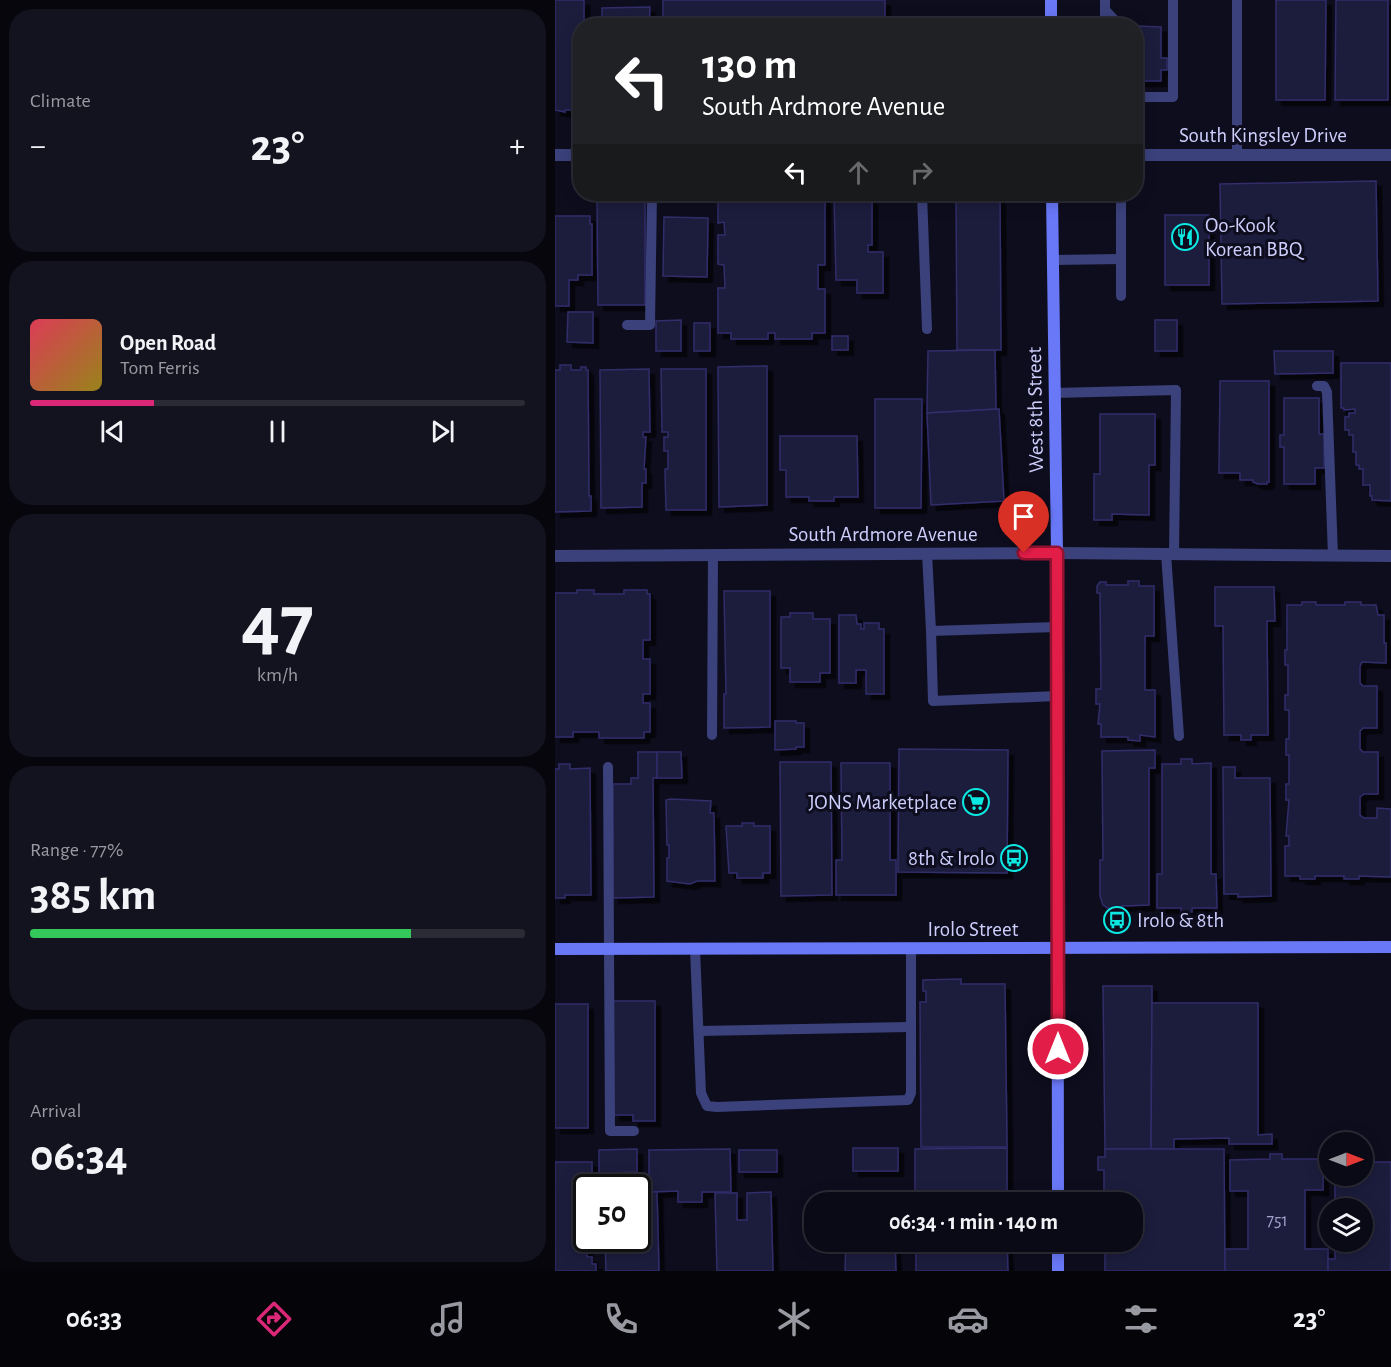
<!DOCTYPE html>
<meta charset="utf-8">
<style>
:root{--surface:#0a0a16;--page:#13131f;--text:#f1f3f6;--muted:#999aa1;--line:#2a2b35;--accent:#db2777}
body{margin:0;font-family:"Alegreya Sans",sans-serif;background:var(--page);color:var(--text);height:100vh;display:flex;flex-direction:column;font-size:22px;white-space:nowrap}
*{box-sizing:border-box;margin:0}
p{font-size:20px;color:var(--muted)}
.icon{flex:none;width:33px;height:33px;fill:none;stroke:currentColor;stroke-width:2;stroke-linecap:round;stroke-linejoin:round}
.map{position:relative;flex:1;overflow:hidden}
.panel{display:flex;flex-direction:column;gap:9px;padding:9px;background:#06060c;width:555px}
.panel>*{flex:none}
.banner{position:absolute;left:18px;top:18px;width:570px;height:183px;border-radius:24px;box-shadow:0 3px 15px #0003,0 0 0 2px var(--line);background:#202124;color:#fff;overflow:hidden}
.needle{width:39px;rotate:90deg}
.buttons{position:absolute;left:764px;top:1132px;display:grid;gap:12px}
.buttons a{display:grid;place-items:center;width:54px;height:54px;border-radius:50%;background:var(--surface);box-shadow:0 3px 15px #0003,0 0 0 2px var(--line);font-size:30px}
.speed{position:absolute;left:18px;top:1174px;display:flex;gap:12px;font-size:30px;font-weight:700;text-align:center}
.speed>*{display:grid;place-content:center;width:78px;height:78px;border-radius:50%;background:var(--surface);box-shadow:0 3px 15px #0003,0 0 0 2px var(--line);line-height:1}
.speed .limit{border:3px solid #111;border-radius:9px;background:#fff;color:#111}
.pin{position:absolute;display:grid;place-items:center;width:51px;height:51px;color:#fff;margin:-62px -26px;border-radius:50% 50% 50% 0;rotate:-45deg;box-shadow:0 0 6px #0007}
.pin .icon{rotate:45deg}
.me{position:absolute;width:66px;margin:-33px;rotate:0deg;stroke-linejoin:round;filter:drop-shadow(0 0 4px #0008)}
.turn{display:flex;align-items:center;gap:21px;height:126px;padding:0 30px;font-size:27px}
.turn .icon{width:78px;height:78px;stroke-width:2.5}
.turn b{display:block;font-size:42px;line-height:51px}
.lanes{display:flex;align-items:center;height:57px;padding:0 30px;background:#0003;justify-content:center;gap:30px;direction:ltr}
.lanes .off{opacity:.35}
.big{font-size:45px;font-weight:700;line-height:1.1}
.panel .tile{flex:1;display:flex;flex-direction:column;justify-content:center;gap:9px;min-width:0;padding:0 21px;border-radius:24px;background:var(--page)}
.panel .dial{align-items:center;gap:0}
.dial b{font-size:78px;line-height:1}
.song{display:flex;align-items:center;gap:18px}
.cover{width:72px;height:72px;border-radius:9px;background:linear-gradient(135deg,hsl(350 70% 55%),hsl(50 70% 35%))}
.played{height:6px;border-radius:3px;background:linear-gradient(90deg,var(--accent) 25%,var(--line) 25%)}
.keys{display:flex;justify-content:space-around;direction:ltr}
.heat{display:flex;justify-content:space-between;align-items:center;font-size:33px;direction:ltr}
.charge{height:9px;border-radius:4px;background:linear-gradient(90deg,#34c759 77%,var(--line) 0)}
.trip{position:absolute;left:249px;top:1192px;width:339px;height:60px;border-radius:24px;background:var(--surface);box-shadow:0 3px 15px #0003,0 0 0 2px var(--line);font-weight:700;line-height:60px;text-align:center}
.tabs{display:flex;height:96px;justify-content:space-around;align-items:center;background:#040409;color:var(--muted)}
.tabs .icon{width:42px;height:42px}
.tabs .selected{color:var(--accent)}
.tabs b{font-size:27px;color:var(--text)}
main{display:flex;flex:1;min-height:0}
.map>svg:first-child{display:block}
</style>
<main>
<section class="panel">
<div class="tile"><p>Climate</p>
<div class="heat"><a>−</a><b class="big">23°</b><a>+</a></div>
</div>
<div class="tile">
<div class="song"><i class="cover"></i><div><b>Open Road</b><p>Tom Ferris</p></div></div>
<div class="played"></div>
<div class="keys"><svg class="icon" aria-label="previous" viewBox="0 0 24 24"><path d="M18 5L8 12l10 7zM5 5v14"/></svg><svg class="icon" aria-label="pause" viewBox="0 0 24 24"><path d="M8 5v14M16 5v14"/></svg><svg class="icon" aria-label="next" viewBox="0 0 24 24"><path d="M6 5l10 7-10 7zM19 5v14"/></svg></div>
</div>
<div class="tile dial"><b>47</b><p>km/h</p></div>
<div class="tile"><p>Range · 77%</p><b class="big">385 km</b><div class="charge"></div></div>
<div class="tile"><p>Arrival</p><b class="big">06:34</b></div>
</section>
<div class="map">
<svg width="836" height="1271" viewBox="0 0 836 1271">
<defs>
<filter id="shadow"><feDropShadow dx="5.5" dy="5.5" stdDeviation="0" flood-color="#0009"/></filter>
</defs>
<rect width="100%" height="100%" fill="#0e0d1e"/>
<g fill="#1d1a3e" stroke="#312e69" stroke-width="1.5" filter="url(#shadow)">
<polygon points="0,0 29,0 29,26 26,26 26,110 10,110 10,112 0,110"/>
<rect x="108" y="0" width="222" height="26"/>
<polygon points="721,0 771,0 770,100 721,100"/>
<polygon points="781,0 833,0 833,100 780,100"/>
<polygon points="95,7 94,26 47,26 47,8"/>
<polygon points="580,26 606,27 606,58 612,58 612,70 606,70 606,81 580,81"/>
<polygon points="821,181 823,301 667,304 665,184"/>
<polygon points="44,194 90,194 90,305 43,305 42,198 44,198"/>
<polygon points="163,194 270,194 270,265 263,265 263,289 270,289 270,333 257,333 257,339 220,339 220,333 213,333 213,339 176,339 176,333 163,333 163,288 170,288 169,265 163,264 163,235 170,235 169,222 163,223"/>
<polygon points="279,194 317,194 317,245 313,245 313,252 328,252 328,293 302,293 302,280 281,280"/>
<polygon points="401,194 445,194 446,350 402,350"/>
<rect x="610" y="215" width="44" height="70"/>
<polygon points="0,216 35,216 35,224 37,224 37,275 23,275 23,280 14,280 14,306 0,306"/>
<polygon points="109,217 153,218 152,277 108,276"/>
<polygon points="13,312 38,312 38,343 12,342"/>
<polygon points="126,320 126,351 101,351 101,321"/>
<rect x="600" y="320" width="22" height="31"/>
<rect x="139" y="323" width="16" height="28"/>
<rect x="277" y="336" width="16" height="14"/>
<polygon points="440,350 441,409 372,413 373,351"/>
<polygon points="719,351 778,351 778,373 720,374"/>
<polygon points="786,363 836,363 836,501 817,500 817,496 815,496 815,485 808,485 808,469 804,469 804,465 801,465 801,452 798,452 798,435 794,435 794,430 790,430 790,417 794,417 794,413 800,413 800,409 789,410 789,408 786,408"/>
<polygon points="5,365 16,365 16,370 26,370 26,367 31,367 31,370 33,370 34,496 36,496 36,511 0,512 0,370 5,370"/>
<polygon points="212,366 212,505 164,507 163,367"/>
<polygon points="94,369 95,432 88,432 88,437 91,437 89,469 91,469 91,483 87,483 87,507 46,508 45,370"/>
<polygon points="106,369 151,369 151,510 111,510 110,469 113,469 113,451 109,451 109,437 113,437 113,432 107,432"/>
<polygon points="665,381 714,381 714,482 712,482 712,484 703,484 698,482 698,480 685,480 685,473 664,473"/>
<polygon points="729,398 764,398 764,434 769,434 769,468 760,468 760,484 729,484 729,447 725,447 725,435 729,435"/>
<polygon points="320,399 367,399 366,508 320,508"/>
<polygon points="444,409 449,501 376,505 372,413"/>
<polygon points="545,414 600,414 600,465 594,465 594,515 557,514 557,520 539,520 539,474 545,474"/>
<polygon points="225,436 302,436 303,497 279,497 279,501 254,501 254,497 231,497 231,470 225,470"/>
<polygon points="573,581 584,581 584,586 599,586 599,636 590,636 590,690 600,690 600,737 585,735 585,741 573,740 573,737 546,737 546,724 543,724 545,704 541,704 541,689 546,689 545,593 542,593 542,586 545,582 551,582 551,585 573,585"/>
<polygon points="660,587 719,587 720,621 712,621 713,735 696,735 696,740 686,740 686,735 669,735 668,626 660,626"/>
<polygon points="22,590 39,590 39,594 69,594 69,590 92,590 92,594 95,594 95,640 88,640 88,659 95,659 95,694 88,694 88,703 95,703 95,732 89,732 89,738 44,738 44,732 18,732 18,737 0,737 0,593 22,593"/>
<polygon points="169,591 215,591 215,727 169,728 169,694 171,694"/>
<polygon points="747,602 761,602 761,605 790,605 790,602 806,602 806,605 821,605 823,615 829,615 829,643 831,643 831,663 807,662 805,666 805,683 808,686 822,686 822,728 808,728 805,731 805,749 808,752 823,752 823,794 809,794 805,797 805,815 809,818 822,818 822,808 836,809 836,877 804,876 804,879 789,879 789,876 760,876 760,879 745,879 745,876 730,876 730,846 734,846 734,836 731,836 734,800 731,800 731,784 734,784 734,755 731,755 731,739 734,739 734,710 730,710 730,695 733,695 733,665 730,665 730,650 732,650 732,605 747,605"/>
<polygon points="235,613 258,613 258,619 275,619 275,673 265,673 265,682 235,682 235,668 226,668 226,617 235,617"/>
<polygon points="284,615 301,615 302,624 306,624 306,629 309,629 309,623 324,623 324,629 329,629 329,694 311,694 311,670 301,670 301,683 284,683"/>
<polygon points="220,721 241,721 241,723 249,723 249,747 241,747 241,749 220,750"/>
<polygon points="344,749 453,750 452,873 343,872"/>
<polygon points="600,750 600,768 594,768 594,905 567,906 567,910 554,909 548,905 545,896 545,860 548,860 547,751"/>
<polygon points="83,752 102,752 102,778 98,778 99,897 58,898 58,784 76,784 76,778 83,778"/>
<polygon points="102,752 126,752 127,778 102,778"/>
<polygon points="626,759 637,759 637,764 656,763 656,874 661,874 662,908 637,908 637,912 626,912 626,908 602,908 602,874 607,874 607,764 626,764"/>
<polygon points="225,762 276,762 277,895 226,896"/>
<polygon points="286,763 335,763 335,860 341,860 341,895 281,895 281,860 287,860"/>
<polygon points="4,764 15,764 15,769 35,768 36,895 10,895 10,898 0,898 0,769 4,769"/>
<polygon points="668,767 680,767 680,778 715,778 716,896 683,897 683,894 669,894"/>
<polygon points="116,799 156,801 155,813 159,813 160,881 142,881 135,884 112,881 112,858 114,858 114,845 112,845 111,800"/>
<polygon points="187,823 199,823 199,826 215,826 215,873 208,873 208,878 182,878 182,873 174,873 171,826 187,826"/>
<polygon points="406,979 406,984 450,984 452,1147 366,1147 365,1002 371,1002 371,991 368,991 368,980"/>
<polygon points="548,986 597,986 596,1149 550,1149"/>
<polygon points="58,1001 100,1001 100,1121 78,1121 78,1115 59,1115"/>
<polygon points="597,1003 703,1003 703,1135 717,1134 717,1144 674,1144 674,1138 619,1139 619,1149 596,1149"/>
<rect x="0" y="1004" width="33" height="124"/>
<rect x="298" y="1148" width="45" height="23"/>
<polygon points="452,1148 452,1203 360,1203 360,1149"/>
<polygon points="82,1149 82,1172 44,1173 44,1150"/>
<polygon points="175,1149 176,1192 147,1192 147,1202 123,1202 123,1191 94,1192 94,1150"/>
<polygon points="550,1149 669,1149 670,1271 550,1271 550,1242 578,1242 578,1203 549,1203 549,1170 543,1170 543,1157 550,1157"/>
<rect x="184" y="1150" width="38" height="22"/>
<polygon points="715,1154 727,1154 727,1159 768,1159 768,1190 750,1190 750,1249 773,1249 773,1271 670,1271 670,1249 693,1249 693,1191 675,1191 675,1160 715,1159"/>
<polygon points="809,1157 818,1157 819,1162 836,1162 836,1271 773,1271 773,1259 780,1259 780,1242 807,1242 807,1209 780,1209 780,1176 807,1176"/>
<polygon points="0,1162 37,1162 37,1188 32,1188 32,1257 37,1257 37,1264 41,1264 41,1271 0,1271"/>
<polygon points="82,1192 102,1192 104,1271 51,1271 50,1239 82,1239"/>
<polygon points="216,1192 218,1271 162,1271 160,1193 182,1193 182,1220 192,1220 192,1193"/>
<rect x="291" y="1196" width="48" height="7"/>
<polygon points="291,1242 340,1242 341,1271 290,1271"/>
<polygon points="361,1242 452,1242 453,1271 361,1271"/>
</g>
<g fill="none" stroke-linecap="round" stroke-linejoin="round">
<g stroke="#3b417b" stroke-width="10">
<polyline points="550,0 550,10 565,26"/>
<polyline points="682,0 682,155"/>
<polyline points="550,26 550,10"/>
<polyline points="580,97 618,97 618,0"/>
<polyline points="367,194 372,329"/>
<polyline points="566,194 566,296"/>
<polyline points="498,260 566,259"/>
<polyline points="72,325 95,325 97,194"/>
<polyline points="762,386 769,386 772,392 778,556"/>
<polyline points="499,393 621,390 619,554"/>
<polyline points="372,553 376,631 502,627"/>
<polyline points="611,554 624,736"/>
<polyline points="376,631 378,701 502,696"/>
<polyline points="157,735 158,555"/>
<polyline points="53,767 55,1131 79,1131"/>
<polyline points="140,949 146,1093 152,1106 162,1107 353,1100 356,1093 356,949"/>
<polyline points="145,1031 355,1027"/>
</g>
<g stroke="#3b417b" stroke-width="12">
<polyline points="0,155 26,155"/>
<polyline points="580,155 836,155"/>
<polyline points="0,556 502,553 836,556"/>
</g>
<g stroke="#6978f7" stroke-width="12">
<polyline points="496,0 496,26"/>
<polyline points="497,194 502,553 503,1203"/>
<polyline points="0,949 836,947"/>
<polyline points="503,1242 503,1271"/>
</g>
</g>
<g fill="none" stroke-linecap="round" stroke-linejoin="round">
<defs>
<polyline id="route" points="469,553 502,553 503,1049"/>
</defs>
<use href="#route" stroke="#92132f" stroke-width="15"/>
<use href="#route" stroke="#e11d48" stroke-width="10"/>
</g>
<defs>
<symbol id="restaurant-ring" viewBox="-11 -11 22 22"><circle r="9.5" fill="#0e0d1e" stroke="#0ce9e2" stroke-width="1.5"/><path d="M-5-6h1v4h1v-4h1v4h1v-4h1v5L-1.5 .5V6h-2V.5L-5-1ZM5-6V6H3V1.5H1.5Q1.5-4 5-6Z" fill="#0ce9e2"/></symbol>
<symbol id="supermarket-ring" viewBox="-11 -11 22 22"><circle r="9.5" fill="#0e0d1e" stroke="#0ce9e2" stroke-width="1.5"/><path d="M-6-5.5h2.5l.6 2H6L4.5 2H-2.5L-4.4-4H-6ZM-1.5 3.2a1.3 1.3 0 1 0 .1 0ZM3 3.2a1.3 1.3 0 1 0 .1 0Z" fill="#0ce9e2"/></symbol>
<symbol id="bus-ring" viewBox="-11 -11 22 22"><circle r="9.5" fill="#0e0d1e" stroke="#0ce9e2" stroke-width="1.5"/><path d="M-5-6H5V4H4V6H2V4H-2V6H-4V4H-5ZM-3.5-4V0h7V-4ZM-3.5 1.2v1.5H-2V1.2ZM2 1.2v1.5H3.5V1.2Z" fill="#0ce9e2"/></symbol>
</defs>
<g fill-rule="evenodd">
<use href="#restaurant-ring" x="615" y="222" width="30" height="30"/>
<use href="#supermarket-ring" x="406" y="787" width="30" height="30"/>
<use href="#bus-ring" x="444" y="843" width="30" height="30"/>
<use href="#bus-ring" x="547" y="905" width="30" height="30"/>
</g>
<g text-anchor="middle" stroke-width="6" stroke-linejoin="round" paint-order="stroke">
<g font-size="18" fill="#a1a1cc">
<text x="722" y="1226">751</text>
</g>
<g font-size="21" fill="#cdcefc" stroke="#0e0d1e">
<text x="708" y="142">South Kingsley Drive</text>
<text transform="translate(480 410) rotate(-91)" y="7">West 8th Street</text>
<text x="328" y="541">South Ardmore Avenue</text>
<text x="418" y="936">Irolo Street</text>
</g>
<g font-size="21" fill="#cdcefc" stroke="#0e0d1e" text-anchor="start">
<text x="650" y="232">Oo-Kook<tspan x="650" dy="24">Korean BBQ</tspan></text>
<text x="402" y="809" text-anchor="end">JONS Marketplace</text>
<text x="440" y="865" text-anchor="end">8th &amp; Irolo</text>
<text x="582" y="927">Irolo &amp; 8th</text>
</g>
</g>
</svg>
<div class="buttons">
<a><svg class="needle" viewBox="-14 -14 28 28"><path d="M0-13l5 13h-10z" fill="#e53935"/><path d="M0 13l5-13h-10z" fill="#999aa1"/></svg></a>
<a><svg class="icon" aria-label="layers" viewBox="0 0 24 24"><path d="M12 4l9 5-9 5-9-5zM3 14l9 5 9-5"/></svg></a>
</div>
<div class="speed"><div class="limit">50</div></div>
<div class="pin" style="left:469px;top:553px;background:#d93025"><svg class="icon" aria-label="arrive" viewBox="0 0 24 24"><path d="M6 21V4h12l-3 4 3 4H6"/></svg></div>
<svg class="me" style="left:503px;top:1049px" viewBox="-20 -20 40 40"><circle r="17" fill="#e11d48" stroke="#fff" stroke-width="3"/><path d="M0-11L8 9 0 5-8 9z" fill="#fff"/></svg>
<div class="trip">06:34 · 1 min · 140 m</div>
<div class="banner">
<div class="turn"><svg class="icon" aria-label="left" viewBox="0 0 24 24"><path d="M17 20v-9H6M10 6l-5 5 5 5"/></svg><div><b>130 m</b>South Ardmore Avenue</div></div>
<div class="lanes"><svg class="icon" aria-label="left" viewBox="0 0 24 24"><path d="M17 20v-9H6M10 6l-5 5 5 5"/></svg><svg class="icon off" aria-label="ahead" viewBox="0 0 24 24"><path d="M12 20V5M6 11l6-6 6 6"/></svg><svg class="icon off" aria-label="right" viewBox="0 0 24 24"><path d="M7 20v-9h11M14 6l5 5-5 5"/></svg></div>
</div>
</div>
</main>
<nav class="tabs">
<b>06:33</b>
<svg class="icon selected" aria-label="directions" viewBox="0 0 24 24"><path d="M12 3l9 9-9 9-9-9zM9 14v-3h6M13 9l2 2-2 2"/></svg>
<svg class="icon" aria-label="music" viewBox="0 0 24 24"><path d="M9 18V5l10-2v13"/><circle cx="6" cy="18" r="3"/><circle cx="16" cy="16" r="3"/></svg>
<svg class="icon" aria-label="phone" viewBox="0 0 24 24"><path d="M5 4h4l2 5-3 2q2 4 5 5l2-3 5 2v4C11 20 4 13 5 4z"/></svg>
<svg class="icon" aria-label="climate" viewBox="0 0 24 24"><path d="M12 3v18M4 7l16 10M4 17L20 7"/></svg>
<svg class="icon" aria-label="car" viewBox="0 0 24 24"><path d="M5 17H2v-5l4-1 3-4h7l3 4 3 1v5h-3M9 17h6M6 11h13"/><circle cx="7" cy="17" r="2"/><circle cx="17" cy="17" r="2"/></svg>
<svg class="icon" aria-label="filters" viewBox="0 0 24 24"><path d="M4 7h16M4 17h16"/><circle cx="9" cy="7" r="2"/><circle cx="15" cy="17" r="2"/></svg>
<b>23°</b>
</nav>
